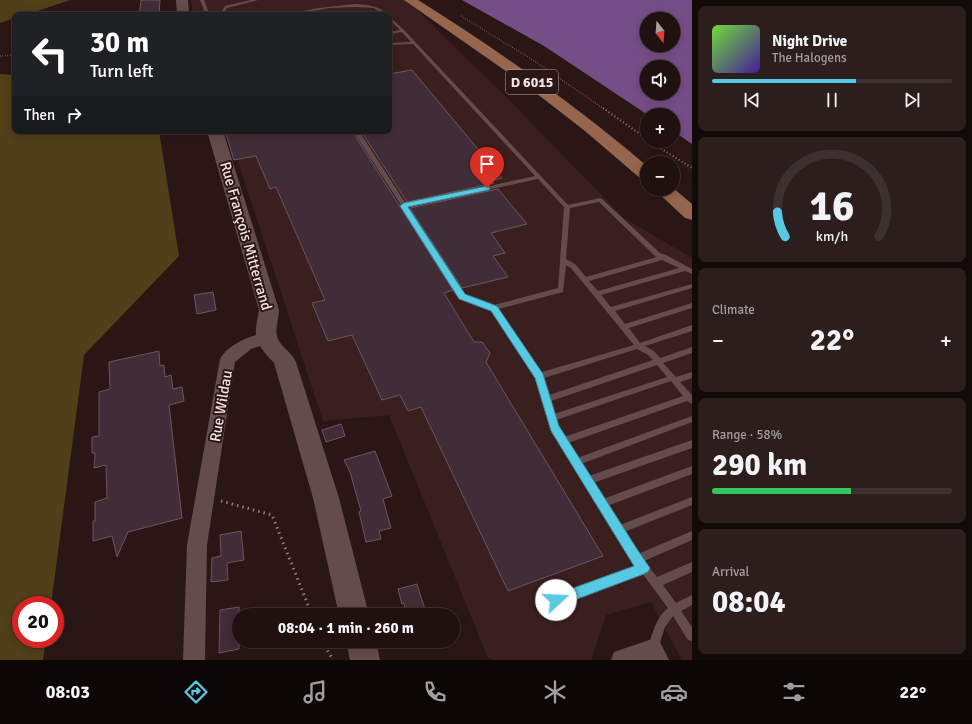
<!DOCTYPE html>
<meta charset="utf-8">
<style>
:root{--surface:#201010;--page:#2d1e1e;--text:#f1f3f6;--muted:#a29d9f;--line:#3d3030;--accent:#57c9e2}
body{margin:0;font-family:Signika,sans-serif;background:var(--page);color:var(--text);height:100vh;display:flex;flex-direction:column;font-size:15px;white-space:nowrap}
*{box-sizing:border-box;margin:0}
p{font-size:13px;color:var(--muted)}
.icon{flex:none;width:22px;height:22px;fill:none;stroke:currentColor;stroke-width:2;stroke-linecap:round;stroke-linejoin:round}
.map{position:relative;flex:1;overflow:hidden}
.sheet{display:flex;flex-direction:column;gap:6px;padding:6px;background:#120909;width:280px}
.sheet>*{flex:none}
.hud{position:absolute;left:12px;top:12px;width:380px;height:122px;border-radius:8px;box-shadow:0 2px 10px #0003,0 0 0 1px var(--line);background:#202124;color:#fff;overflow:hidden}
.needle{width:26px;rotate:163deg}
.buttons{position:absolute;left:640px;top:12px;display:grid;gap:8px}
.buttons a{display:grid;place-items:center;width:40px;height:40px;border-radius:50%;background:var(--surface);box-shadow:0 2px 10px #0003,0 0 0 1px var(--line);font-size:20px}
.speed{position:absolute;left:12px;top:596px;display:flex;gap:8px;font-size:20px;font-weight:700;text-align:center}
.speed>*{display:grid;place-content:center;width:52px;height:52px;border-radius:50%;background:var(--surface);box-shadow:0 2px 10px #0003,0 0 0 1px var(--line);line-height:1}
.speed .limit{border:6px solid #d22;background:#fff;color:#111}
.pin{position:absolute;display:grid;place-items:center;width:34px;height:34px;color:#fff;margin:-41px -17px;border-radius:50% 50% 50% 0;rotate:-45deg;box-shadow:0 0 4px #0007}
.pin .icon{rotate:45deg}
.me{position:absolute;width:44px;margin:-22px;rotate:70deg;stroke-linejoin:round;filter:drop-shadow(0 0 3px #0008)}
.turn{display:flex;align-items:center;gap:14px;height:84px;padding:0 12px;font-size:18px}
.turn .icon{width:52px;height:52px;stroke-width:2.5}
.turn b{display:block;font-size:28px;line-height:34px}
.then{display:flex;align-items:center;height:38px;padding:0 12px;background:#0003;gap:8px;font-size:15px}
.big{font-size:30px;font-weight:700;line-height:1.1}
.sheet .tile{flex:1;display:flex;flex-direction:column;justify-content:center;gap:6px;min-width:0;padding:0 14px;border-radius:8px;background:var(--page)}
.sheet .dial{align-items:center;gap:0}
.dial svg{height:104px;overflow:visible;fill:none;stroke:var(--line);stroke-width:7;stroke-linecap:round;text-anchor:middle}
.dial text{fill:var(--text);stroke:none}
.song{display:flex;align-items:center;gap:12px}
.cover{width:48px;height:48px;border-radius:6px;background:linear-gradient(135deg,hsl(100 70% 55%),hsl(260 70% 35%))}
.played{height:4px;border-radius:2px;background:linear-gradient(90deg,var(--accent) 60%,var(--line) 60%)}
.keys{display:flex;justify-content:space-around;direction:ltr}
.heat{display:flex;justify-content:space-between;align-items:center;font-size:22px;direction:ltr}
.charge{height:6px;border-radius:3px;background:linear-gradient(90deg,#34c759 58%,var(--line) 0)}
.trip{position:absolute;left:232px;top:608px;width:228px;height:40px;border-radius:20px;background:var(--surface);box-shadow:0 2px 10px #0003,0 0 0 1px var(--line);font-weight:700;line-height:40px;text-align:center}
.tabs{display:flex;height:64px;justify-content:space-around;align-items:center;background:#0d0606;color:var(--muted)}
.tabs .icon{width:28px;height:28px}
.tabs .active{color:var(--accent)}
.tabs b{font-size:18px;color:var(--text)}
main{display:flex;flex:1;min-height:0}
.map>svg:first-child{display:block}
</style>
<main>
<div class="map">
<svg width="692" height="660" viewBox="0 0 692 660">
<rect width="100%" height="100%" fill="#2b1616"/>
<polygon fill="#3b1f1f" points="191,0 404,0 412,5 510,101 624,218 692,258 692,660 682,660 651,602 606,615 591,660 492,660 488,658 389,415 323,421 228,131 389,131 389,15 193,15"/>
<g fill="#503f18">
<polygon points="0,0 70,0 26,15 15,15 15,18 0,23"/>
<polygon points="0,74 15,75 15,131 159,131 179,256 84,355 51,605 21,605 21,639 46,639 43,660 0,660"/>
</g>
<path fill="#754e88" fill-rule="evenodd" d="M462,0H692V144L673,131V115H648L544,46ZM647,19H673V45H647ZM647,67H673V93H647Z"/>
<g fill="#412d37" stroke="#6c5560">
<polygon points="141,0 160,0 159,15 139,15"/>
<polygon points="412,70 502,178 491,181 494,183 407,202 361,131 389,131 389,74"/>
<polygon points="225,131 352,131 453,290 444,293 474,342 482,342 490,353 486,362 603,556 508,591 421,407 408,411 400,395 382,400 352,335 328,341 312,303 325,300 276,187 270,189 256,156 234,160"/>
<polygon points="498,189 527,224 491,233 505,253 493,256 508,277 462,288 410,208"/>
<polygon points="213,292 216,310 197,314 194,295"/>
<polygon points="159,351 160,366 164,365 165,377 171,375 173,389 182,387 184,401 169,405 182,518 128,532 117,557 112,536 93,541 93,521 95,521 95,502 107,498 106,465 94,468 95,453 92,453 92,437 99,436 99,392 110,389 109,362"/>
<polygon points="341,424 345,436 326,442 322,430"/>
<polygon points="375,451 392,496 383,499 391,528 379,531 381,539 366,542 359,512 361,511 350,472 344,460"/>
<polygon points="241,531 244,560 227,563 228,580 211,582 212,558 221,556 220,535"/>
<polygon points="417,584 419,591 427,615 407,615 404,603 402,604 398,589"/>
<polygon points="239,607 239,649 219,653 220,610"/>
</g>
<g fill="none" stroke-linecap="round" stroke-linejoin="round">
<g stroke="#907d7d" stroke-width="1.5" stroke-dasharray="0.5 2" stroke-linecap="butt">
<polyline points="461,16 533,60 604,109"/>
<polyline points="0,56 15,55"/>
</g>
<g stroke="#907d7d" stroke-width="2" stroke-dasharray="1 2.5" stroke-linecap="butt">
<polyline points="603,108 647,139"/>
<polyline points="649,141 692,168"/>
</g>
<g stroke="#907d7d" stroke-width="3" stroke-dasharray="1.5 4" stroke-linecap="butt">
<polyline points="221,501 272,515 312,615"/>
<polyline points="322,641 333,660"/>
</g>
<g fill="#654c4c" fill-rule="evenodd">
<polygon points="200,0 204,0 209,13 213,15 206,15"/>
<polygon points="251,0 258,0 227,8 223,15 219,15 225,6"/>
<path d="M355,4C367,5 379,5 388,15H384L374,8L355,7L330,8L291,15H284L318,8Z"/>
<path d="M389,16L404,30L568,205L600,198L602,199L660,253L666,255L692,269V274L685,271L601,295L611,307L692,284V288L615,311L625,324L692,303V308L629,328L640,343L692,325V331L645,346L654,351L660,358L692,347V353L663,363L676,377L692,372V378L680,382L692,395V404L687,401L568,443L577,458L692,416V422L581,464L589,476L692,440V448L593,483L603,499L692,466V474L607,506L620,525L692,497V505L624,532L638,554L692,531V540L644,561L657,577L692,562V572L663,585L676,603L692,595V605L681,611L692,627V641L688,640L673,616L665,627L657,652L653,653L649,652L648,648C652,634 656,617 668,608L642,573L556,606L553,604L551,601L553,598L637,566L629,556L551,430L536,377L492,310L460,298L402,208L400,206L401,205L353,131H359L406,204L535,176L413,44L389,45V43L411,42L402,32L389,34V32L400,30L389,19ZM538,179L564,207L558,288L494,305L464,294L408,207ZM599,202L656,257H657L586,277L575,264L566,259L570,208ZM662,260L679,268L598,291L589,281ZM566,265L571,268L634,345L542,372L499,309L563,292ZM637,349L648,355L653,360L549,395L544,378ZM657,365L667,377L554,414L551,401ZM671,381L683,396L564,437L558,427L556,420Z"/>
</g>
<g fill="#654c4c" fill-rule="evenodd">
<path d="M267,332L272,334L275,338L272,342L251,349L235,362L207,545L205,660H183L187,545L220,359C229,343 250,336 267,332Z"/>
<polygon points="652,639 660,642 669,660 611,660 614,652"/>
</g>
<g fill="#654c4c" fill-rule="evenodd">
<polygon points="176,0 188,0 189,15 177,15"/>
<path d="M207,131H223L279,310C279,319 274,330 278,339C281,347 291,351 296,362L339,498L369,615H339L313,498L274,363C265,353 255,344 256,330C256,323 258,317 259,310Z"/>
<polygon points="346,641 376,641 380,660 350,660"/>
</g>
<g fill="#95654d" fill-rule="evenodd">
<path d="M404,0H418C498,50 575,105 647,166V180L641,179L585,131L527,86Z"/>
<polygon points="673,188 692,204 692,220 685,218 654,189"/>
</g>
</g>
<polygon fill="#57c9e2" stroke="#398393" points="487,186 490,188 489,190 408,207 465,294 497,306 543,374 559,426 637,549 650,568 648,572 644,574 556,607 551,605 550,600 551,596 634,566 551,431 535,378 491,311 459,299 400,206 404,203"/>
<g text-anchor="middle" stroke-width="4" stroke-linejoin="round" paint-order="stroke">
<rect fill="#2b1616" stroke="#b7a6a6" stroke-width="1" x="506" y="70" width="52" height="24" rx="3"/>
<g font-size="14" font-weight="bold" fill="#f3e3e3">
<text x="532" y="87">D 6015</text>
</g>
<g font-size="15" fill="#f3e3e3" stroke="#2b1616">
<text transform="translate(246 236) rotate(74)" y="5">Rue François Mitterrand</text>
<text transform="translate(221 406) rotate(-80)" y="5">Rue Wildau</text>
</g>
</g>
</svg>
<div class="buttons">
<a><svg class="needle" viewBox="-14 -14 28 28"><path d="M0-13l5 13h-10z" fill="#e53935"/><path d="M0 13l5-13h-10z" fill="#a29d9f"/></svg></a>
<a><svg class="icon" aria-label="sound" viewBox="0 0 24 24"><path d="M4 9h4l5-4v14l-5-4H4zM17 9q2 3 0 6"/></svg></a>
<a>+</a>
<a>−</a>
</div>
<div class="speed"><div class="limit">20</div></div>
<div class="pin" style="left:487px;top:188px;background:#d93025"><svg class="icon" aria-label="arrive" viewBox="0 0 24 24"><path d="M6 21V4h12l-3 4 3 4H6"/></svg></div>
<svg class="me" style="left:556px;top:600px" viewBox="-20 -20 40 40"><circle r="19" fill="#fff"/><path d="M0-13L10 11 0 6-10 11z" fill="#57c9e2"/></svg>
<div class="trip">08:04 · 1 min · 260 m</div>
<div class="hud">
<div class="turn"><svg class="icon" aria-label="left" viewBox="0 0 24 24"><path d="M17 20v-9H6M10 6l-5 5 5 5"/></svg><div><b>30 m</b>Turn left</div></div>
<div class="then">Then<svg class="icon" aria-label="right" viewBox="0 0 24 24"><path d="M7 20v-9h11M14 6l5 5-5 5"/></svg></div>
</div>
</div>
<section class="sheet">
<div class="tile">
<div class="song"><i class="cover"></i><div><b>Night Drive</b><p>The Halogens</p></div></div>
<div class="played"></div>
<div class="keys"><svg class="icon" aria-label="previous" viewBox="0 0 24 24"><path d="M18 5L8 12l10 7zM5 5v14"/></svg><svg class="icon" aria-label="pause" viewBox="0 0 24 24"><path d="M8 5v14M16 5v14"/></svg><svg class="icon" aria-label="next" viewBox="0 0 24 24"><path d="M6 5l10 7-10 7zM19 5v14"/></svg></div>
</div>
<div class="tile dial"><svg viewBox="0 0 100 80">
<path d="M14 69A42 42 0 1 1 86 69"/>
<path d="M14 69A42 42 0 0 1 8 50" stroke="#57c9e2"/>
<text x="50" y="56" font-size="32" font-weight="700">16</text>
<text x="50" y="72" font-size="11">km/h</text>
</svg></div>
<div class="tile"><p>Climate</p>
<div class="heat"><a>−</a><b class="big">22°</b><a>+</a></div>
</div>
<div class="tile"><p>Range · 58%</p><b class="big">290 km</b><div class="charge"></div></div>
<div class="tile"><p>Arrival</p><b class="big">08:04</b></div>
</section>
</main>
<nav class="tabs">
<b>08:03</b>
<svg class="icon active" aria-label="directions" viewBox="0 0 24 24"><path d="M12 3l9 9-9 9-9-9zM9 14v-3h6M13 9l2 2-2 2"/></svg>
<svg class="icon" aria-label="music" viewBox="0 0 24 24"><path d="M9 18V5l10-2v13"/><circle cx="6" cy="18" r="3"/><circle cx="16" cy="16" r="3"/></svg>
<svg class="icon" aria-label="phone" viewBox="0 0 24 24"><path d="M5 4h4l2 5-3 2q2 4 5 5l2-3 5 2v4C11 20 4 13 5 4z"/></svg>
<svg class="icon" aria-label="climate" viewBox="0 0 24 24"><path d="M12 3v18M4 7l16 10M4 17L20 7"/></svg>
<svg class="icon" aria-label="car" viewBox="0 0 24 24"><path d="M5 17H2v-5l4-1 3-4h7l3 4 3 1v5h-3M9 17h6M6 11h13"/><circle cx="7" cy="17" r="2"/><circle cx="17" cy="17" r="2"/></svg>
<svg class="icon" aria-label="filters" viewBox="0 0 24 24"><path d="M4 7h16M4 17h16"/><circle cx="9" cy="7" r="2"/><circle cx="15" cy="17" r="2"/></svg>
<b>22°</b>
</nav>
